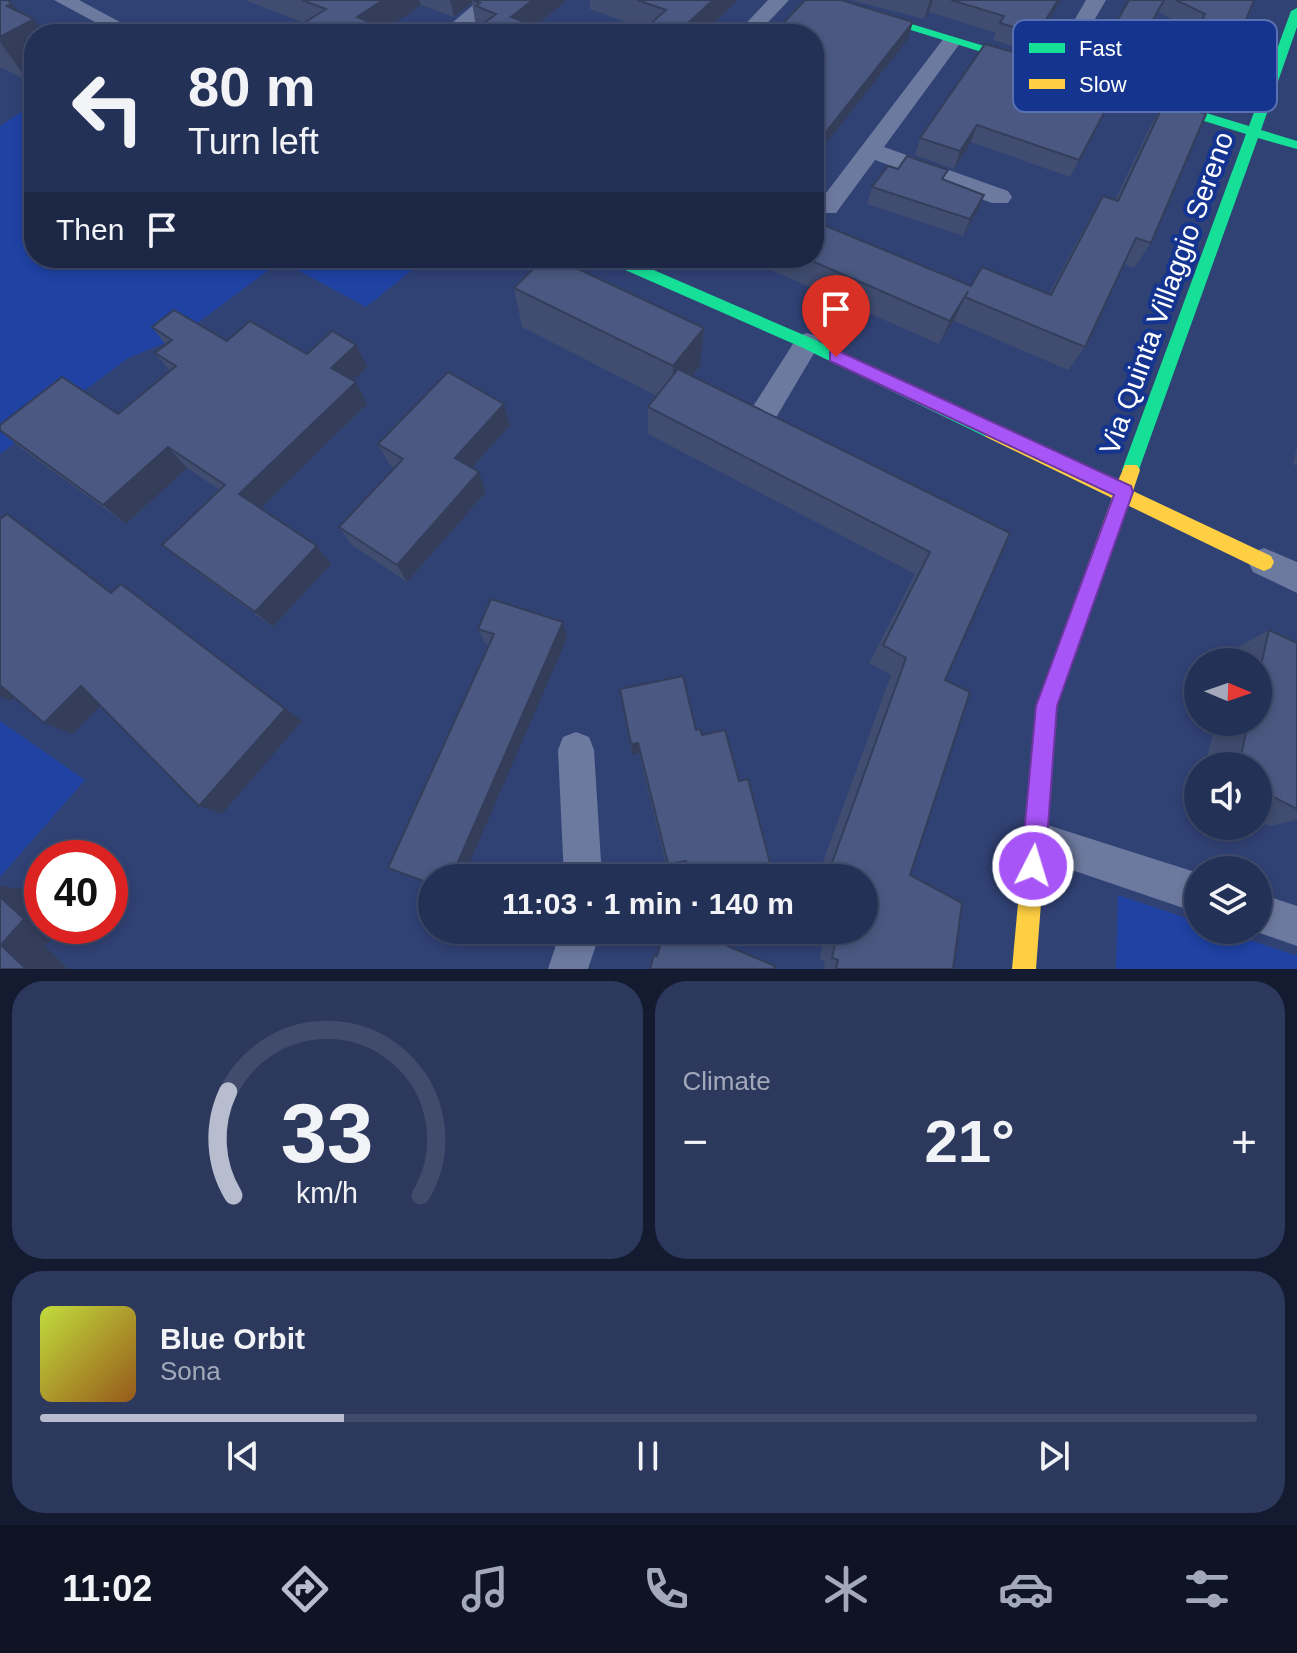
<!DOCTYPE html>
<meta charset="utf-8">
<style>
:root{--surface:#243157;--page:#2c395d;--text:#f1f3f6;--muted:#a3a9ba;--line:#414c6d;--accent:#b7bcce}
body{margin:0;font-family:Helvetica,sans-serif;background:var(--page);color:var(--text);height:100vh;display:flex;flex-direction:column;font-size:30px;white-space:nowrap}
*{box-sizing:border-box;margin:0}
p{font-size:26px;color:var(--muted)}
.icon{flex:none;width:44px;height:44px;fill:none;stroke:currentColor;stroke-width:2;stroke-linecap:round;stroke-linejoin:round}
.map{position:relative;height:969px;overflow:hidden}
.drawer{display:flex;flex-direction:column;gap:12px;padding:12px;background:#141b30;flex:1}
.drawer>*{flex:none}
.banner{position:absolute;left:24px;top:24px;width:800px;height:244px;border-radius:32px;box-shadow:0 4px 12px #0003,0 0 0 2px var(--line);background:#243157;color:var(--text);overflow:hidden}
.needle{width:52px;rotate:92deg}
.buttons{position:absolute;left:1184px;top:648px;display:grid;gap:16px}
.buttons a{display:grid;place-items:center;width:88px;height:88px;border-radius:50%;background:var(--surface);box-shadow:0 4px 12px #0003,0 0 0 2px var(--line);font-size:40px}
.speed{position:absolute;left:24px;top:840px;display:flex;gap:16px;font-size:40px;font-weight:700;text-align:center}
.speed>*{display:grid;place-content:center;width:104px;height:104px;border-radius:50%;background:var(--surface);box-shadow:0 4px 12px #0003,0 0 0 2px var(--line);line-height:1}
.speed .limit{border:12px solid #d22;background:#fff;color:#111}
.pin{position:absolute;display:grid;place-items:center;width:68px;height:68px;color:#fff;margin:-82px -34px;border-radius:50% 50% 50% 0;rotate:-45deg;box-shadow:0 0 8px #0007}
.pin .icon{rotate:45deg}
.me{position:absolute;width:88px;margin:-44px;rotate:5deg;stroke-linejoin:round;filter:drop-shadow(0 0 6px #0008)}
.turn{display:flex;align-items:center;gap:28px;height:168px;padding:0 32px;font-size:36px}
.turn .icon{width:104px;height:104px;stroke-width:2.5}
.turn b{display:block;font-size:56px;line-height:68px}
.then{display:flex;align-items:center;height:76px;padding:0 32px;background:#0003;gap:16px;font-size:30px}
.big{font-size:60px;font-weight:800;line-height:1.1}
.drawer .card{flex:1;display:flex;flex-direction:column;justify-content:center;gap:12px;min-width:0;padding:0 28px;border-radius:32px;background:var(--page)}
.drawer .dial{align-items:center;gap:0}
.dial svg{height:208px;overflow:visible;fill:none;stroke:var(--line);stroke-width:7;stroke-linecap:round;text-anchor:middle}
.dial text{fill:var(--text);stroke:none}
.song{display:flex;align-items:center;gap:24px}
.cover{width:96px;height:96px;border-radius:12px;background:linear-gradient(135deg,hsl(70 70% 55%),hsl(30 70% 35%))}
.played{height:8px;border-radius:4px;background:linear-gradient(90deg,var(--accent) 25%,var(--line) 25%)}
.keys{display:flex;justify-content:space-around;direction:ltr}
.heat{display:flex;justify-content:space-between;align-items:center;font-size:44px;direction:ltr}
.drawer .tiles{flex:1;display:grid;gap:12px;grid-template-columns:1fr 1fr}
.card:last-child{grid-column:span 2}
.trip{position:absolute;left:418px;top:864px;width:460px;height:80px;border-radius:40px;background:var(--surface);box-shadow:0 4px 12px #0003,0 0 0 2px var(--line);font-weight:800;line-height:80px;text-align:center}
.tabs{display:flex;height:128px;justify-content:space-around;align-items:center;background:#0e1423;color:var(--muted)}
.tabs .icon{width:56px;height:56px}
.tabs .on{color:var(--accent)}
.tabs b{font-size:36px;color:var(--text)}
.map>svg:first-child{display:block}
</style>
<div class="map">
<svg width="1297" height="969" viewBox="0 0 1297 969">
<rect width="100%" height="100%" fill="#304174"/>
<g fill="#1f42a3">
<polygon points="34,104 34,258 427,258 366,307 281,261 177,338 128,358 0,454 0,126"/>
<polygon points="0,721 85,780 0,877"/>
<polygon points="1118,895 1198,922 1198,930 1221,930 1297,956 1297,969 1116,969"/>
</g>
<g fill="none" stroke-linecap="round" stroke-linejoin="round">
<g fill="#6d7a9f" fill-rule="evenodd">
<polygon points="54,0 79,0 142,34 117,34"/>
<polygon points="479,0 500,0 466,31 452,31 449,27 452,23"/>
<polygon points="768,0 789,0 757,34 736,34"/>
<polygon points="1086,0 1106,0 1061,77 1047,77 1044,73"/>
<polygon points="554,26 569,34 545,34 547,28"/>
<polygon points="951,36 961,42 884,147 1008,191 1012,197 1008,203 992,203 875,160 836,213 820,213 816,207 820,201 944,38"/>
<polygon points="807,333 816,336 820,343 774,421 764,425 754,421 750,413 754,405 798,336"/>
<polygon points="1264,548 1297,562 1297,593 1253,572 1248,562 1253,552"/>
<polygon points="576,732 589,737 594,750 602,878 564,878 558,750 563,737"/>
<polygon points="1035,821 1198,873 1198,913 1022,853 1016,840 1022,827"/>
<polygon points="1258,893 1297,906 1297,946 1251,930 1258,930"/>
<polygon points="561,930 601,930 588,969 548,969"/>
</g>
<g fill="#16e098" fill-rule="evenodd">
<polygon points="814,0 832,0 1249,126 1291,11 1297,8 1297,27 1261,130 1297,141 1297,149 1258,138 1137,475 1125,475 1122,470 1246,134"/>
<polygon points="605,258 626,258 813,339 998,427 1001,432 998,437 986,437 801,347 607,262"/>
</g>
<polygon fill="#ffcf43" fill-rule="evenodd" points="992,425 1117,483 1125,465 1137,465 1140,470 1133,491 1271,556 1274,562 1271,568 1264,571 1257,568 1127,505 1056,706 1036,969 1012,969 1036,706 1112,498 986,437 983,432 986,427"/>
</g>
<g fill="#404d70">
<polygon points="0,0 18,11 34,34 34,77 28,81 2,68 0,69"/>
<polygon points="245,0 567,0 536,26 476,26 472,3 454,17 421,5 386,29 397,34 308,34 304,23"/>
<polygon points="590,0 738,0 703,34 639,34 645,29 590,9"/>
<polygon points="851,0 1061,0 1029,51 993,40 996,33 929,12 924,19"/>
<polygon points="1129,0 1254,0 1224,74 1213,91 1178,80 1195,43 1190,42 1195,31 1158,12 1126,67 1097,58"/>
<polygon points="1023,55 1018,68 1112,98 1070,177 971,142 954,169 915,155 920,138"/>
<polygon points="1165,101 1151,243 1134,268 1124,264 1085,347 1068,370 954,321 954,320 939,344 744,258 814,258 971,286 1049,294 1088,221 1103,196 1115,200 1150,127"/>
<polygon points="898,169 944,180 977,212 963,236 867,204 872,187"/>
<polygon points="514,288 704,328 700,366 693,376 1010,533 945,680 910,875 953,969 823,969 825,961 820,959 825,930 864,930 864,878 832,878 832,875 817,878 891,675 869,663 915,574 648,434 648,407 657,396 522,327"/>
<polygon points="152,327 307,354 367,367 353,380 367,404 261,508 317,546 331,564 273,627 183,562 162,545 220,490 187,468 126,524 22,449 0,431 118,414 170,371 155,353 166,345"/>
<polygon points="510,425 472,468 486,492 407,582 352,545 339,527 394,468 389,464 378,444"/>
<polygon points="1297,446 1297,466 1293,464"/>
<polygon points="478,629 567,638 489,645 485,644"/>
<polygon points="1269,630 1297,643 1297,820 1270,826 1258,820 1258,766 1205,766 1216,722 1258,722 1258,662 1231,662 1234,649"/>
<polygon points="620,689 696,730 702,735 739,781 684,866 667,869 639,753 632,755"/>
</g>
<g fill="#343e5b">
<polygon points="8,0 10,0 26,23 34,19 44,34 34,34 34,77 28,81 0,42"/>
<polygon points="383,0 419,0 421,5 379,34 357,17"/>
<polygon points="450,0 472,0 472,3 454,17"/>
<polygon points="533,0 567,0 526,34 511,17"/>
<polygon points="713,0 738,0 703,34 676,34"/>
<polygon points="930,0 933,0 929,12 924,19"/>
<polygon points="1058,0 1061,0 1029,51 1037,34"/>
<polygon points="913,22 908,39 814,159 814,147"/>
<polygon points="977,125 971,142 954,169 960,151"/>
<polygon points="984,195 977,212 963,236 970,219"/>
<polygon points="965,297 954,320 939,344 950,321"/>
<polygon points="704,328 700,366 672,403 673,366"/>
<polygon points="356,345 367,367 343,390 331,368"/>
<polygon points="356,382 367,404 256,513 239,494"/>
<polygon points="504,404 510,425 463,478 455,458"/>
<polygon points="168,447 187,468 126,524 103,505"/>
<polygon points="479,472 486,492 407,582 397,565"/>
<polygon points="7,514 33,532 134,609 111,593"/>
<polygon points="317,546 331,564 273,627 255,612"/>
<polygon points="121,584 302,721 222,814 199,806"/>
<polygon points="563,622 567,638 463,878 451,878"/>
<polygon points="0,681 21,690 11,701 0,697"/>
<polygon points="81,686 107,699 73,734 44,723"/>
<polygon points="638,743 639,753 632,755 631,744"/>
<polygon points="845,869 832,875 819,878 828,874"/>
<polygon points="0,886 30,890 42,901 42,926 62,926 45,946 68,969 26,969 1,945"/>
</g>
<g fill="#4b5982" stroke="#343e5b" stroke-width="2">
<polygon points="0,0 8,0 11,4 7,6 34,19 0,37"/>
<polygon points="302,0 383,0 357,17 398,34 328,34 304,23 326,9"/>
<polygon points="473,0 533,0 511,17 559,34 469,34 496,14 476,6 480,3"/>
<polygon points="637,0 713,0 676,34 639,34 666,10"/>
<polygon points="805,0 841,0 913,22 814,147 814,34 773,34"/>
<polygon points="951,0 1058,0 1037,34 1000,23 1004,16"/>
<polygon points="1129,0 1164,0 1136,50 1106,41"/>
<polygon points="1176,0 1254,0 1224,74 1188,63 1205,26 1200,25 1205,14"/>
<polygon points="985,44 1023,55 1015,67 1112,98 1079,160 977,125 960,151 920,138"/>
<polygon points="1165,101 1206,114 1151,243 1136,238 1085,347 965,297 968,291 950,321 805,258 814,258 814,221 971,286 982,267 1051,295 1103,196 1118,201"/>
<polygon points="907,156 948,170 942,179 984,195 970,219 872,187 888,166 898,169"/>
<polygon points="544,258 555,258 704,328 673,366 514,288"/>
<polygon points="174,310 227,341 250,321 307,354 332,331 356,345 331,368 356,382 239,494 317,546 255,612 162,545 225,485 168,447 103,505 0,430 0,425 62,377 118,414 176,366 155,353 172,340 152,327"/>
<polygon points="678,369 1010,533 945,680 970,692 910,875 962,903 953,969 836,969 838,960 832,958 838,930 864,930 864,878 843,878 845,869 828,874 906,658 883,645 930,552 648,407"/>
<polygon points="448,372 504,404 455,458 479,472 397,565 339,527 403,459 378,444"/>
<polygon points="7,514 111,593 121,584 285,709 199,806 81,686 44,723 0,685 0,519"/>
<polygon points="491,599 563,622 451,878 432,878 432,884 388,868 494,634 478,629"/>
<polygon points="1269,630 1297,643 1297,809 1258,789 1258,766 1239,766 1248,722 1258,722 1258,678"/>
<polygon points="683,676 696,730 700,729 702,735 725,730 739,781 748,779 774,878 681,878 686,861 668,864 638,743 631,744 620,689"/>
<polygon points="0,897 24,919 1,945 26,969 0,969"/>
<polygon points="665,930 690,930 775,966 774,969 650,969 654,955 657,956"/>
</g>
<polygon fill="#a855f7" stroke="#6d37a1" stroke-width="2" points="836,350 1131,486 1133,492 1057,706 1045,866 1041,874 1033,877 1025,874 1021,866 1036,706 1114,495 830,361 830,352"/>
<g text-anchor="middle" stroke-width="8" stroke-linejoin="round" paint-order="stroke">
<g font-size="28" fill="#fff" stroke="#143490">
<text transform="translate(1166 293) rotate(-70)" y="10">Via Quinta Villaggio Sereno</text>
</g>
</g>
<rect x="1013" y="20" width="264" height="92" rx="12" fill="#143490" stroke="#5a71b1" stroke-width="2"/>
<rect x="1029" y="43" width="36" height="10" fill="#16e098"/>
<rect x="1029" y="79" width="36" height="10" fill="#ffcf43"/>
<g font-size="22" fill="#fff">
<text x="1079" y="56">Fast</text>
<text x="1079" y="92">Slow</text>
</g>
</svg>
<div class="buttons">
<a><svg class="needle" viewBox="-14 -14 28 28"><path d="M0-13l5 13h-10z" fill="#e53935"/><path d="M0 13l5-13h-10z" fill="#a3a9ba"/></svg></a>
<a><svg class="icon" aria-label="sound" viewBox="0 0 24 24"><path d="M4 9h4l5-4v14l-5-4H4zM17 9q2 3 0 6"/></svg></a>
<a><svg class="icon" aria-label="layers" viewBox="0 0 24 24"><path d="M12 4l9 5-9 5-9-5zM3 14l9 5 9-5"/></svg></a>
</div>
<div class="speed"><div class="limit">40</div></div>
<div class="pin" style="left:836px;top:357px;background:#d93025"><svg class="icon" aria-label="arrive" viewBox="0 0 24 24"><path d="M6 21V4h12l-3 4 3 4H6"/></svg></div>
<svg class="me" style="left:1033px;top:866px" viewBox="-20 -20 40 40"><circle r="17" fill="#a855f7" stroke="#fff" stroke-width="3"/><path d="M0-11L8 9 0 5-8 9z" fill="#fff"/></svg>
<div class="trip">11:03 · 1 min · 140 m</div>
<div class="banner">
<div class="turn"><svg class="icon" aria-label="left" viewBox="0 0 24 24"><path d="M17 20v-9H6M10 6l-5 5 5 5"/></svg><div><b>80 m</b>Turn left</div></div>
<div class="then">Then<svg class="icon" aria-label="arrive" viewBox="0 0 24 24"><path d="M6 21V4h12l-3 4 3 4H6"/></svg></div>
</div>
</div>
<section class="drawer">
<div class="tiles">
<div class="card dial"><svg viewBox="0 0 100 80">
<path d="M14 69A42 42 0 1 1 86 69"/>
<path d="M14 69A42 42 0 0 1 12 29" stroke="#b7bcce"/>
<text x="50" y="56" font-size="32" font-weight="700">33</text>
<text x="50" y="72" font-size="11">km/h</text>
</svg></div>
<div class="card"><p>Climate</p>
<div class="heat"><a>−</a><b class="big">21°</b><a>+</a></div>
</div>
<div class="card">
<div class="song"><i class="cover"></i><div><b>Blue Orbit</b><p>Sona</p></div></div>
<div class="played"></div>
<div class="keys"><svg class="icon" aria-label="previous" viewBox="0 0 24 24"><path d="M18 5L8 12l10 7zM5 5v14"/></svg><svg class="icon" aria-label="pause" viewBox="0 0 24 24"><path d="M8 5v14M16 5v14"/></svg><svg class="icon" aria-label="next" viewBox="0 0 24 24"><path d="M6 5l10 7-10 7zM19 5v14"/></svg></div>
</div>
</div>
</section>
<nav class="tabs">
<b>11:02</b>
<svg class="icon on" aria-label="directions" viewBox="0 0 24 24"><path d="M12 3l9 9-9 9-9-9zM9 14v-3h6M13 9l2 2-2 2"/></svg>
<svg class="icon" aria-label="music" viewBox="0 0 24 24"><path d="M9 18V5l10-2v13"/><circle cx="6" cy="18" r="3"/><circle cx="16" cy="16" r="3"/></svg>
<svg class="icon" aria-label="phone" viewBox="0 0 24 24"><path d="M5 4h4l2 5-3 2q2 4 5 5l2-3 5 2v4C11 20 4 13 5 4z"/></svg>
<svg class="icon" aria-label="climate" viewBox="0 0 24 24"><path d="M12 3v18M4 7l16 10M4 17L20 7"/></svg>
<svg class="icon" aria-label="car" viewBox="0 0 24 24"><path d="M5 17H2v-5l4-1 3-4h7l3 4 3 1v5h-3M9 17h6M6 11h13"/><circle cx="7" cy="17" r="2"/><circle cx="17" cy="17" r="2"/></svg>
<svg class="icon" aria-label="filters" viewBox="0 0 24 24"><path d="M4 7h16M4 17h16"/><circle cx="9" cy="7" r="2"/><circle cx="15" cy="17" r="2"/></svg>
</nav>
